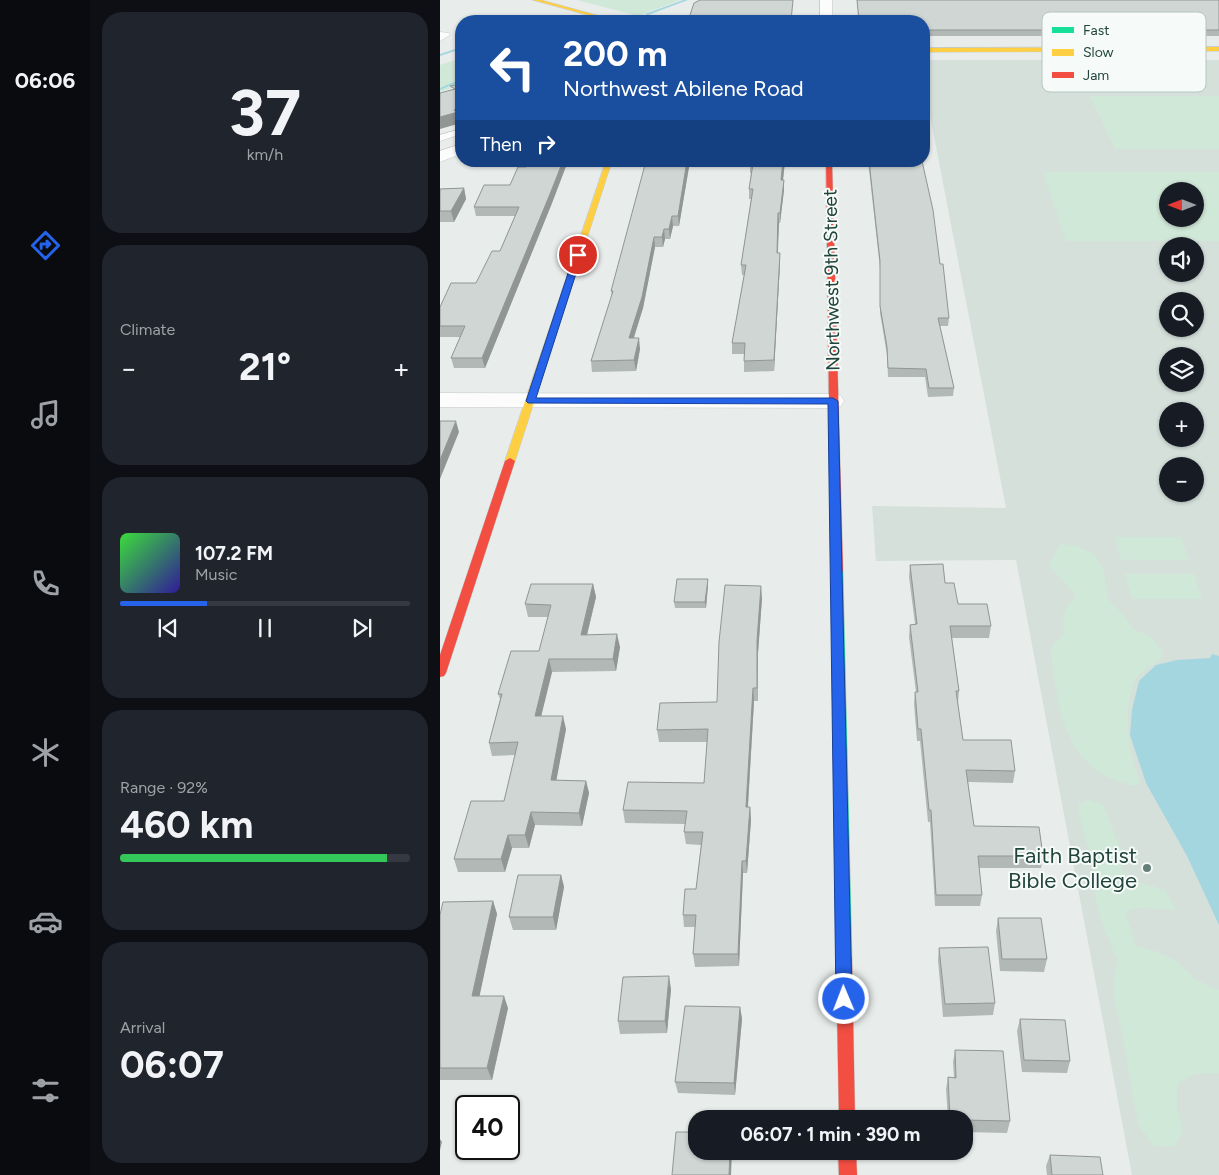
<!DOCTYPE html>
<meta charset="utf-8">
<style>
:root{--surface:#171b24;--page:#20242c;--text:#f1f3f6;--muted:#9ea1a6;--line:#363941;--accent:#2563eb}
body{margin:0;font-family:Figtree,sans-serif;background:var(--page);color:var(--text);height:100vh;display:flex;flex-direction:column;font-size:19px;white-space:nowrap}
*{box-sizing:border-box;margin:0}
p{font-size:16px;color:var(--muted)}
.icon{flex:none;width:28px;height:28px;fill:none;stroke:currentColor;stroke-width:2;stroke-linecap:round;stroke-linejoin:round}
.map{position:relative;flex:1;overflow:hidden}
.sheet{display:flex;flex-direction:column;gap:12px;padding:12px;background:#0d0f14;width:350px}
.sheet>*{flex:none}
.top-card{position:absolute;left:15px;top:15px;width:475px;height:152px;border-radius:20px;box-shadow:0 1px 4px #0004;background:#1a4fa0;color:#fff;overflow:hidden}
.needle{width:32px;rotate:270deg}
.tools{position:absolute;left:719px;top:182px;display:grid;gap:10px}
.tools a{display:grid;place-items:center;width:45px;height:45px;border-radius:50%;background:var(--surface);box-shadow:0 1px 4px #0004;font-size:25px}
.speed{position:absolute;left:15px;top:1095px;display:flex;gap:10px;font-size:25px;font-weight:700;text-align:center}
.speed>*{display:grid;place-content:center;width:65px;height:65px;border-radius:50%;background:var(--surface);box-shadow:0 1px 4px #0004;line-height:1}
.speed .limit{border:2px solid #111;border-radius:8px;background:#fff;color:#111}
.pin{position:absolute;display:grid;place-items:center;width:42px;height:42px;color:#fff;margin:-21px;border:2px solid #fff;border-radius:50%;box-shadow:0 1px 5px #0007}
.me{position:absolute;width:55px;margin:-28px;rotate:359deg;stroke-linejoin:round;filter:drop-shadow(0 0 4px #0008)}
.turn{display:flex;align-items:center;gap:18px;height:105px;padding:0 25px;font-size:22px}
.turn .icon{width:65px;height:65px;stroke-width:2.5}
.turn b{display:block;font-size:35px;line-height:42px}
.then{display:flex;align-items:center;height:48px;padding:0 25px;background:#0003;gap:10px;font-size:19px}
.big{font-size:38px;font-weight:700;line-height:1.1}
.sheet .widget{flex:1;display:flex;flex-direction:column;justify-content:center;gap:8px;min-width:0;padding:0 18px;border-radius:20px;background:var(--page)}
.sheet .dial{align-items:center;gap:0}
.dial b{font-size:65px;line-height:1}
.song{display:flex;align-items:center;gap:15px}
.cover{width:60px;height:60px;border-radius:8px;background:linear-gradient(135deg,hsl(120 70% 55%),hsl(250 70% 35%))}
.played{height:5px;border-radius:2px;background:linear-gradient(90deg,var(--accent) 30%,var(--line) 30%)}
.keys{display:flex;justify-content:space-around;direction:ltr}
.heat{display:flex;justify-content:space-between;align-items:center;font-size:28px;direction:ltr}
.charge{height:8px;border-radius:4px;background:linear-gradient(90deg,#34c759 92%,var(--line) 0)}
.trip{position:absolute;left:248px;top:1110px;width:285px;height:50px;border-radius:20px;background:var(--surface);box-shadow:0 1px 4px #0004;font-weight:700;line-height:50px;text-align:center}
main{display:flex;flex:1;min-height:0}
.menu{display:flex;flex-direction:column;width:90px;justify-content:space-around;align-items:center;background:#090b0e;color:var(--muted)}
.menu .icon{width:35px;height:35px}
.menu .current{color:var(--accent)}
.menu b{font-size:22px;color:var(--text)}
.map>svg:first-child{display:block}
</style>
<main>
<nav class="menu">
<b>06:06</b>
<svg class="icon current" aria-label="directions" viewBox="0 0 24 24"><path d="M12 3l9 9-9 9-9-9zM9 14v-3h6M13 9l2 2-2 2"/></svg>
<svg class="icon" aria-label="music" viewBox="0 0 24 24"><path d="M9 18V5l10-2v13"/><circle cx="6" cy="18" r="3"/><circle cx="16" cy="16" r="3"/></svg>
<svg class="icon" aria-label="phone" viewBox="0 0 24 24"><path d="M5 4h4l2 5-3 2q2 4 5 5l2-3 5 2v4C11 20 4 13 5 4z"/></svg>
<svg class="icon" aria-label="climate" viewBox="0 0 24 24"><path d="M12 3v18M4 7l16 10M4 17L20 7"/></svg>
<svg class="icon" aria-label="car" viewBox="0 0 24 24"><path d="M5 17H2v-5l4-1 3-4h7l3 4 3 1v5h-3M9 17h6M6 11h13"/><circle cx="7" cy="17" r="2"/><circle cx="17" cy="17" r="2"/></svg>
<svg class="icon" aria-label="filters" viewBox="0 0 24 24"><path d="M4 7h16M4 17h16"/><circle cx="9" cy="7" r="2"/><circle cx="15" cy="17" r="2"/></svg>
</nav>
<section class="sheet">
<div class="widget dial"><b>37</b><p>km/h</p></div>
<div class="widget"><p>Climate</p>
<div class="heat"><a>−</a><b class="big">21°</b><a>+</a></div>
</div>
<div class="widget">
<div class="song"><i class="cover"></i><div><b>107.2 FM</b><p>Music</p></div></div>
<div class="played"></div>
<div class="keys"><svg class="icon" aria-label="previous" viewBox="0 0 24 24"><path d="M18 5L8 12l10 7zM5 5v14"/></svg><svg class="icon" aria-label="pause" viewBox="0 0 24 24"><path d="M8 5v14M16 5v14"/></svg><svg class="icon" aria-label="next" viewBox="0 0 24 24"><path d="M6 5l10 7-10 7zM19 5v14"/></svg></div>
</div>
<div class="widget"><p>Range · 92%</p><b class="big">460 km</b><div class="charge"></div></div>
<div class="widget"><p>Arrival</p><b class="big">06:07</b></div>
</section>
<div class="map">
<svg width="779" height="1175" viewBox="0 0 779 1175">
<rect width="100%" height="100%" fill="#e8edeb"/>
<path fill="#d5e0db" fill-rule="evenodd" d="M484,60H779V1175H692L576,560L436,561L432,506L566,508L484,85ZM728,191H755V219H728ZM728,246H755V274H728ZM728,301H755V329H728ZM728,356H755V384H728ZM728,411H755V439H728ZM728,466H755V494H728Z"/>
<g fill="#d0e8d7" fill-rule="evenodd">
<polygon points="137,0 240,0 198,16"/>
<polygon points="21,58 21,85 0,92 0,65"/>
<polygon points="650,96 779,96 779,149 675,149"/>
<path d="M603,172H779V241H626ZM728,191H755V219H728Z"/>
<polygon points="675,537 741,537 749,560 681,560"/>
<path d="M620,544L637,546L653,554L664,570L668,599L683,614L692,628L711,637L723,651L720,661C711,666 701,671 695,680C692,685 690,696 689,702C685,731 690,756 701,783L693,786C685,783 675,781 667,777C621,752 617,699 611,652L613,645L624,633C622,614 624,609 636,595L609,566Z"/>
<polygon points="685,574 754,574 762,599 692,599"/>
<path d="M649,800L663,805L683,855L682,870L698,882L725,890L737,910L697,908L685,912L696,946L718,952L735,960L758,981L779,990V1073L754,1074L737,1084V1107L743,1131L735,1146H714L698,1125L681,1028L674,1000V976L678,961C670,944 663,928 658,910C654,893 655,874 651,856C646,839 639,822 639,804Z"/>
</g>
<polygon fill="#a4d6df" points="772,654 779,656 779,925 747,856 706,783 690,735 692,710 699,681 716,665 737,660 770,658"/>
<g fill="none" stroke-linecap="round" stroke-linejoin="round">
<g fill="#a4d6df" fill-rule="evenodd">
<polygon points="243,0 248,0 208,15 205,14"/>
<polygon points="21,47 21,49 0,56 0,54"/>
<polygon points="21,79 21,81 0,90 0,88"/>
</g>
<defs>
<g id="lane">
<polygon points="0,32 9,33 10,35 0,41"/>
<polygon points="21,129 21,134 0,141 0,135"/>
</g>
<g id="street">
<rect x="380" y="0" width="12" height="21"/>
<polygon points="21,144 21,154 0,162 0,151"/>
<polygon points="0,393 393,394 401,396 404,401 401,406 393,408 0,407"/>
</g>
<polygon id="fast" points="397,567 403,571 412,958 409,963 404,965 399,963 396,958 391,571"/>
<g id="slow">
<polygon points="93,0 101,0 178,21 170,21"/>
<polygon points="779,47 779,51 484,52 484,48"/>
<polygon points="166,161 172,161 75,461 74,463 66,463 65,461"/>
</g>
<g id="jam">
<polygon points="386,161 392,161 403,571 397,575 391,571"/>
<polygon points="70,458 75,461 6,673 4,676 0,677 0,655 65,461"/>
<polygon points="404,951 409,953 412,958 415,1119 399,1119 396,958 399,953"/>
<polygon points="398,1151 416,1151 417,1175 399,1175"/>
</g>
</defs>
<use href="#lane" stroke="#c4cac8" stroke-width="1"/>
<use href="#street" stroke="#c4cac8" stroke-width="1"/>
<use href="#fast" stroke="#c3cbc8" stroke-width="1"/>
<use href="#slow" stroke="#c3cbc8" stroke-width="1"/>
<use href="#jam" stroke="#c3cbc8" stroke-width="1"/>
<use href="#lane" fill="#fcfcfc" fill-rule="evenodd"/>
<use href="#street" fill="#fcfcfc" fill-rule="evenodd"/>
<use href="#fast" fill="#16e098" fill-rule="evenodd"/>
<use href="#slow" fill="#ffcf43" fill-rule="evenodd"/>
<use href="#jam" fill="#f24e42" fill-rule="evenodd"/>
</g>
<g fill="#b2b8b6">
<polygon points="417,0 779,0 779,36 484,36 484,21 419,21"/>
<polygon points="88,161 128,161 112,203 45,368 14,368 11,358 20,337 0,337 0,307 36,283 60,251 75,216 36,216 34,207 70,185 86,167"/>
<polygon points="250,161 239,226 233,226 230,239 225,239 223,247 215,247 203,308 194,338 200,349 196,371 152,372 151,361 172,296 171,291"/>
<polygon points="310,161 345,161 343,180 344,190 340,223 339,223 338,253 340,263 334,371 304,372 304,354 292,354 292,343 304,275 302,275 301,265 311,199 309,199 309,189 311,173 310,173"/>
<polygon points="428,161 482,161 509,318 508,326 500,326 514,388 513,396 488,397 485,377 448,377 447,355 440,313 440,268"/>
<polygon points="24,188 26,199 14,222 0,222 0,189"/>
<polygon points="470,565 505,583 518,604 551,626 549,638 512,638 519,691 518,703 523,740 575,771 573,783 528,782 534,826 603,856 601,868 539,868 542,895 540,906 495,906 490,822 488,822 480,741 477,741 474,704 475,692 476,692 469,637 470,625 475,624 469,577"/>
<polygon points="153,584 156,597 147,635 180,647 176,671 112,672 101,716 126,729 116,780 146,781 149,793 142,826 95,825 89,848 72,848 65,872 18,872 14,859 64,801 75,755 52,756 49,743 60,699 58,694 99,651 108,617 88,617 85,604"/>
<polygon points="268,585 266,608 235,608 234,602"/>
<polygon points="322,598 318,653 318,701 314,701 308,807 310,807 311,820 307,873 303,873 299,966 255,967 253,954 255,927 244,927 243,915 256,889 261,845 246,844 244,832 245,824 185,823 183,810 264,783 267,742 219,742 217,730 277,702"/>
<polygon points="121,875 124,887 116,930 73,930 69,917"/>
<polygon points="53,901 57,914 39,996 68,1008 52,1080 0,1080 0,915"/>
<polygon points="558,918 607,959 604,972 560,971 556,931"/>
<polygon points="499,948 555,1003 553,1015 503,1017 498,960"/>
<polygon points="231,989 227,1033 180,1034 178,1021"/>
<polygon points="300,1007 302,1019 295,1095 238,1093 235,1082"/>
<polygon points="580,1019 630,1061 627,1073 582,1072 577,1031"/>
<polygon points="515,1050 570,1121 567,1133 524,1132 524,1119 508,1119 506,1089 508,1077 514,1078 513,1062"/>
<polygon points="610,1155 663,1175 607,1175 606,1166"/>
</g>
<g fill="#919694">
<polygon points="21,108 21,119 20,120 21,123 0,129 0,117 14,110"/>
<polygon points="123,161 128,161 112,203 45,368 42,358"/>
<polygon points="247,161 250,161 239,226 238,216"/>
<polygon points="343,161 345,161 342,189 341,180"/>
<polygon points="344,180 344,190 340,223 340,213"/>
<polygon points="24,188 26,199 14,222 11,211"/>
<polygon points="338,213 339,223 337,263 337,253"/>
<polygon points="232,216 233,226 230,239 229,229"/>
<polygon points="224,229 225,239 223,247 222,237"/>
<polygon points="214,237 215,247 203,308 190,349 189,338"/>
<polygon points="340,253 340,263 334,371 334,360"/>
<polygon points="199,338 200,349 196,371 194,360"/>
<polygon points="16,421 19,432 0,479 0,460"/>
<polygon points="268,579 268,585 266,608 265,602"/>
<polygon points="153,584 156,597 144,647 141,635"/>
<polygon points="321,586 322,598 318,653 318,701 317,641"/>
<polygon points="177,634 180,647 176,671 173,659"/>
<polygon points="109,659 112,672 98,729 95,716"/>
<polygon points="313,688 314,701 307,820 306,807"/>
<polygon points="123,716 126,729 114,793 111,780"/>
<polygon points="146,781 149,793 142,826 139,813"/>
<polygon points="310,807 311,820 307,873 306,861"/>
<polygon points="91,812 95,825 89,848 85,835"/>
<polygon points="68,835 72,848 65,872 61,859"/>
<polygon points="302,861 303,873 299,966 298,954"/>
<polygon points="121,875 124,887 116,930 113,917"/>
<polygon points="53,901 57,914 37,1008 32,996"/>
<polygon points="229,976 231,989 227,1033 225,1021"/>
<polygon points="64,996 68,1008 52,1080 47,1068"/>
<polygon points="300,1007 302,1019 295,1095 294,1083"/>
<polygon points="0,1139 2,1142 0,1150"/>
<polygon points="290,1151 292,1151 291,1175 289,1175"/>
</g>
<g fill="#cfd6d4" stroke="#919694">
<polygon points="260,0 353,0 351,21 248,21 254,3"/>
<polygon points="417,0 779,0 779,30 484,30 484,21 419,21"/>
<polygon points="21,84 21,108 14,110 18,112 0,117 0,93 15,89 10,86"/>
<polygon points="88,161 123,161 110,194 42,358 11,358 25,326 0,326 0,307 11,283 36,283 52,251 60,251 79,207 34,207 44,185 70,185 78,167 86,167"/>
<polygon points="206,161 247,161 238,216 232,216 229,229 224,229 222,237 214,237 202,297 189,338 199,338 194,360 151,361 173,291 171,291"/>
<polygon points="310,161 343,161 341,180 344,180 340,213 338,213 337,253 340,253 334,360 304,361 305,343 292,343 306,265 301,265 313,189 309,189 313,164 310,164"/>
<polygon points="429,161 482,161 493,210 500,264 503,264 509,318 498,318 514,388 489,388 486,369 448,368 447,347 440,306 440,261"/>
<polygon points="24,188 11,211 0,211 0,189"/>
<polygon points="0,421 16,421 0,460"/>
<polygon points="503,564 505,583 514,583 518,604 547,604 551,626 510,626 519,691 516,691 523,740 571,740 575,771 526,770 534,826 599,827 603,856 538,856 542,895 496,895 491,810 489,810 481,729 478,729 475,692 478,692 470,625 477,624 470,565"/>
<polygon points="237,579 268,579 265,602 234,602"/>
<polygon points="91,584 153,584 141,635 177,634 173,659 109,659 95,716 123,716 111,780 146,781 139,813 91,812 85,835 68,835 61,859 14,859 31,801 64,801 78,742 49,743 62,694 58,694 71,651 99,651 111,605 85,604"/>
<polygon points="285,585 321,586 317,641 317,688 313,688 306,807 310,807 306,861 302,861 298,954 253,954 256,915 243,915 245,889 256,889 263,832 244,832 247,811 183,810 188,782 264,783 268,729 217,730 220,703 277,702 279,642"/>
<polygon points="78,875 121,875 113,917 69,917"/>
<polygon points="53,901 32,996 64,996 47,1068 0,1068 0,915 3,902"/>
<polygon points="558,918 601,918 607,959 562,959"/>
<polygon points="548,947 555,1003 505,1004 499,948"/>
<polygon points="229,976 225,1021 178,1021 183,977"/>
<polygon points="245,1006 300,1007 294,1083 235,1082"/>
<polygon points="580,1019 625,1020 630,1061 584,1060"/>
<polygon points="515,1050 563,1051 570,1121 524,1120 524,1119 510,1119 508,1077 516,1078"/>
<polygon points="236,1132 256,1132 256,1151 290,1151 289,1175 232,1175"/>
<polygon points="610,1155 660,1157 663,1175 612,1175"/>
</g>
<polygon fill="#2563eb" stroke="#184099" points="138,252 142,255 96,398 393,398 398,401 412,999 410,1004 404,1006 399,1004 396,999 388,404 88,403 86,401 134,255"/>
<circle fill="#677f79" stroke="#f6fbf9" stroke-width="2" cx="707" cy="868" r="5"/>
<g text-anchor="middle" stroke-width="4" stroke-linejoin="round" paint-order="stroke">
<g font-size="19" fill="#21443b" stroke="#f6fbf9">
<text transform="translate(391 280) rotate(-91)" y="7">Northwest 9th Street</text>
</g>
<g font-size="22" fill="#21443b" stroke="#f6fbf9" text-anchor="end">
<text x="697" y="863">Faith Baptist<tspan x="697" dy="25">Bible College</tspan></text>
</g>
</g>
<rect x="602" y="12" width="164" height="80" rx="8" fill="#f6fbf9" stroke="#b6c4c0" stroke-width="1"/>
<rect x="612" y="27" width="22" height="6" fill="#16e098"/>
<rect x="612" y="49" width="22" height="7" fill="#ffcf43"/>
<rect x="612" y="72" width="22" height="6" fill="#f24e42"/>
<g font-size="14" fill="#21443b">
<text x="643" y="35">Fast</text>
<text x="643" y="57">Slow</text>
<text x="643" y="80">Jam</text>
</g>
</svg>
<div class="tools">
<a><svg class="needle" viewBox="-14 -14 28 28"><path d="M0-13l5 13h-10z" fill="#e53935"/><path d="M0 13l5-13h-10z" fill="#9ea1a6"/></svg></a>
<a><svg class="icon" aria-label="sound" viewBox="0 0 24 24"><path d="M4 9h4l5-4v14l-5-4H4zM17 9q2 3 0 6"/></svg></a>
<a><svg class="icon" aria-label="search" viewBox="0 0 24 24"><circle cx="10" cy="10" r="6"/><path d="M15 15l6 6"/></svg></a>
<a><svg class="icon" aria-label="layers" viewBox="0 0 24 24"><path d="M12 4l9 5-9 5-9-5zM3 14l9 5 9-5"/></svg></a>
<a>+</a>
<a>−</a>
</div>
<div class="speed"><div class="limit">40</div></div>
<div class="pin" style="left:138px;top:255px;background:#d93025"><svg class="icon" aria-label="arrive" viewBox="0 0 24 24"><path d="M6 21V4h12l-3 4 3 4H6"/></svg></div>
<svg class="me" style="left:404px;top:999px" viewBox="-20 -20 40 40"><circle r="17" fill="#2563eb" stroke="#fff" stroke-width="3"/><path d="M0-11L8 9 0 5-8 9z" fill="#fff"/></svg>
<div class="trip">06:07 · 1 min · 390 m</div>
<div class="top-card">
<div class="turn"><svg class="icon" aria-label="left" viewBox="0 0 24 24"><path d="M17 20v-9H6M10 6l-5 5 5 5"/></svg><div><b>200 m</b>Northwest Abilene Road</div></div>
<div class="then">Then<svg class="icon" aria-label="right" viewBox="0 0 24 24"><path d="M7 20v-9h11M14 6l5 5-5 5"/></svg></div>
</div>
</div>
</main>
